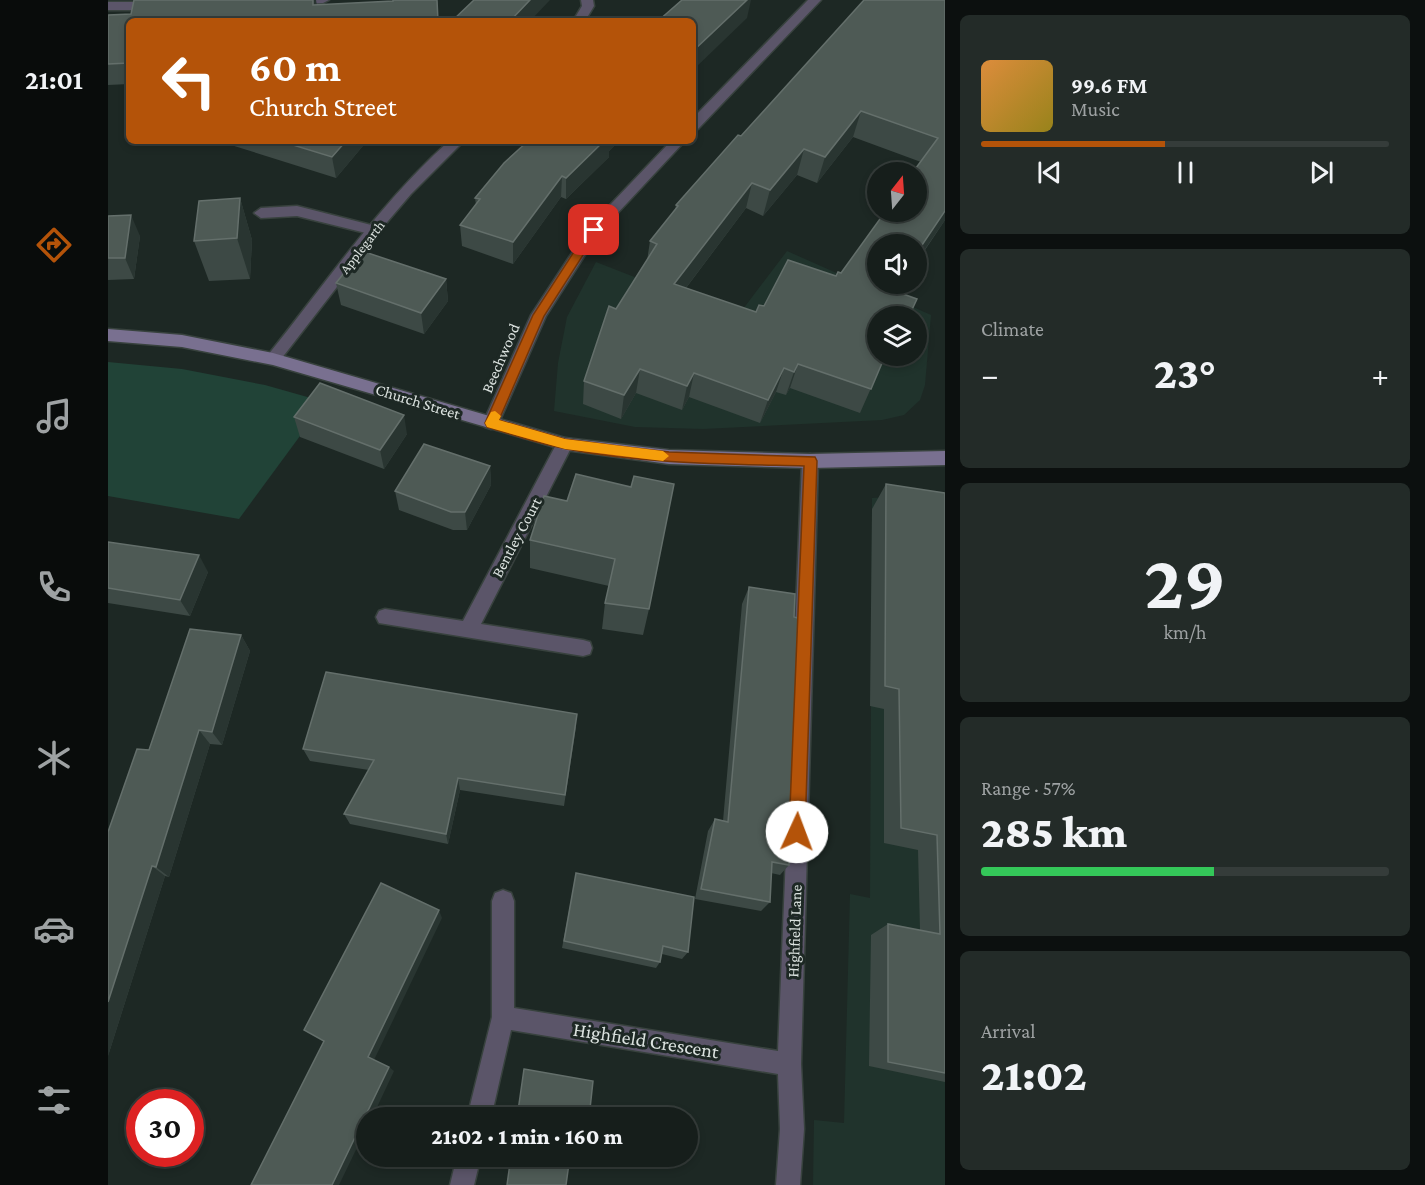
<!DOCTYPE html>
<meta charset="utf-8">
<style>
:root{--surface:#161e1b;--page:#232b28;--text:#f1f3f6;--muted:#9ea2a3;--line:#353c3a;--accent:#b45309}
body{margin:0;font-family:"Crimson Pro",serif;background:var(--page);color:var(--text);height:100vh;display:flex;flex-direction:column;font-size:22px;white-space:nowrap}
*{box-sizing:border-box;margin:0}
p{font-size:20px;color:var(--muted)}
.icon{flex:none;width:33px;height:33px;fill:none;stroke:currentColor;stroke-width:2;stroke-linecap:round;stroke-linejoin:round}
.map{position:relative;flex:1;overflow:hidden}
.panel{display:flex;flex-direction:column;gap:15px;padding:15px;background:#0c100f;width:480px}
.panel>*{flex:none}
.banner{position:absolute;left:18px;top:18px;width:570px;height:126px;border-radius:9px;box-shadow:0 3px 9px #0003,0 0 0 2px var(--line);background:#b45309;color:#fff;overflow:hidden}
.needle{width:39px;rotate:17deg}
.buttons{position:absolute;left:759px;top:162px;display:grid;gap:12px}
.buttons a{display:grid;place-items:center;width:60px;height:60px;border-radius:50%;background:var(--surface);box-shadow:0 3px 9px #0003,0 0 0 2px var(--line);font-size:30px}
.speed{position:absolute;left:18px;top:1089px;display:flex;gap:12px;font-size:30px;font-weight:700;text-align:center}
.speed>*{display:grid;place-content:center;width:78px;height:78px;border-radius:50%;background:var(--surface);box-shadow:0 3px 9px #0003,0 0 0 2px var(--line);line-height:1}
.speed .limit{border:9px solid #d22;background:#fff;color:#111}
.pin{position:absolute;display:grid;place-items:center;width:51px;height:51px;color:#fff;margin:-26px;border-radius:12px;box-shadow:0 3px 9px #0006}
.me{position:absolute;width:66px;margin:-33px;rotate:2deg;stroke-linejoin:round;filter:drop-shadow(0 0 4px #0008)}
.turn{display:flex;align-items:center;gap:21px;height:126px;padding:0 24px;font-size:27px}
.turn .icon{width:78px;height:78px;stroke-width:2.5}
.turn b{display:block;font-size:42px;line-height:51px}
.big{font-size:45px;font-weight:800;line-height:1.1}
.panel .card{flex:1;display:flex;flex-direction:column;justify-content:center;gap:9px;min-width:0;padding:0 21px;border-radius:9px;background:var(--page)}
.panel .dial{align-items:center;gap:0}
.dial b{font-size:78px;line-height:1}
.song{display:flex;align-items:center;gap:18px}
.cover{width:72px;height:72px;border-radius:9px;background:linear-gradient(135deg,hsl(30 70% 55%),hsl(50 70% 35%))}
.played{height:6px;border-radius:3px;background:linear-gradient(90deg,var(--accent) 45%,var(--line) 45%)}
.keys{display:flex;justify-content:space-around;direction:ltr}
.heat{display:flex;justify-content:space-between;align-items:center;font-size:33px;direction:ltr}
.charge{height:9px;border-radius:4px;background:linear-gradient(90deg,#34c759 57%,var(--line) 0)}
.trip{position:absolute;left:248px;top:1107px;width:342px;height:60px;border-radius:30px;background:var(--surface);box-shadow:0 3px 9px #0003,0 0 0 2px var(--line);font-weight:800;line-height:60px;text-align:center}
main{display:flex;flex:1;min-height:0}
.dock{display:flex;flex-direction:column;width:108px;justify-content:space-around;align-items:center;background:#090c0b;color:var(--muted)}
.dock .icon{width:42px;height:42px}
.dock .on{color:var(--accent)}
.dock b{font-size:27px;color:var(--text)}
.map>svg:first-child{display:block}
</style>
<main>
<nav class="dock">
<b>21:01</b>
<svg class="icon on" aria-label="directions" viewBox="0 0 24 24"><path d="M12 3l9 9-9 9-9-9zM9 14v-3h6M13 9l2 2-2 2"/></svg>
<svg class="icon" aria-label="music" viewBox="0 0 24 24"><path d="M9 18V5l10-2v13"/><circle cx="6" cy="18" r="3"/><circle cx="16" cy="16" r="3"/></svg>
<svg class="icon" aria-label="phone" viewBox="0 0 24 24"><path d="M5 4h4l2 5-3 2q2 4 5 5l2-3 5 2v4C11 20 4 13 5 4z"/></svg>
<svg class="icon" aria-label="climate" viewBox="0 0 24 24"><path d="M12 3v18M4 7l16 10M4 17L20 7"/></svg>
<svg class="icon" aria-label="car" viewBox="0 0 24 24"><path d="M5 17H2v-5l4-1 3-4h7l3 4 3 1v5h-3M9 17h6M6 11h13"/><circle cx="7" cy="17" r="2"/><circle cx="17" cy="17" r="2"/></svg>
<svg class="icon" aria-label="filters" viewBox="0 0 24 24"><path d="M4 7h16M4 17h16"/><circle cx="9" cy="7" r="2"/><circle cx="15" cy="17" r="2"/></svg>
</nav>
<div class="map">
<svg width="837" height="1185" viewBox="0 0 837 1185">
<rect width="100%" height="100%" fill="#1d2824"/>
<g fill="#20332c" fill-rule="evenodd">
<path d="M679,251L823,315L817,385L812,400L796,415L774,420L595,429L527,427L446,411L450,363L459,317L488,262L629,317ZM770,316H808V356H770Z"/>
<polygon points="837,494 837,1185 705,1185 706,1120 736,1123 742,894 762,898 764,498"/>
</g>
<polygon fill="#214337" points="0,362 74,369 157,385 217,402 131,519 0,496"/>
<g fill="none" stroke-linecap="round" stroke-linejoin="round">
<defs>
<polygon id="lane" points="189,206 271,227 273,230 266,235 189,216 153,218 146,213 153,208"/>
<g id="street">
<polygon points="180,0 221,0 215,3 184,5 180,4"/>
<polygon points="473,0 485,0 486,6 477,21 465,21 474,6"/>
<polygon points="700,0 713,0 590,129 585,130 585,118"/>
<polygon points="0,2 48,2 54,6 48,10 0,10"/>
<path d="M341,141H356L303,194L280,221L170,363H160L157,359L160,355C219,282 271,204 341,141Z"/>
<polygon points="563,141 577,141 491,233 438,316 389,427 383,429 377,427 375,423 423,315 481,227"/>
<polygon points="457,438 463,439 465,444 373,624 475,640 482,642 484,648 482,654 475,656 271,623 268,617 271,611 277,609 355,621 451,439"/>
<polygon points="702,454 708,456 710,461 693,1064 696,1129 692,1185 668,1185 672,1129 670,1074 403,1030 383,1118 359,1118 384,1017 384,901 387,893 395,890 403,893 406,901 406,1008 670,1051 694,461 696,456"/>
<polygon points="349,1156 373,1156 366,1185 342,1185"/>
</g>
<polygon id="secondary" points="0,329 74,335 165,353 457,438 561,450 702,454 837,451 837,465 702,468 561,464 457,450 165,365 74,347 0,341"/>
</defs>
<use href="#lane" stroke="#38423e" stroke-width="3"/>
<use href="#street" stroke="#38423e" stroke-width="3"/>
<use href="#secondary" stroke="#38423e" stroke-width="3"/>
<use href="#lane" fill="#5b5569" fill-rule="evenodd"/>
<use href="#street" fill="#5b5569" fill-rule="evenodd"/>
<use href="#secondary" fill="#797090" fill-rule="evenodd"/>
</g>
<g fill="#3d4945" fill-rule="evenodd">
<polygon points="329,0 21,21 21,84 0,85 0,15"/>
<path d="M837,0V220L789,292L770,356H784L781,363L775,361L752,413L682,388L678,395L668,392L652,423L581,397L574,410L528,393L513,419L475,404L476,381L508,309L539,261L542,241L567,210L568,205L633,136ZM745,137L813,162L733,273L728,276L656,306L648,312L578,288L638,208L655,216L689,175L709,183Z"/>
<polygon points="122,141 259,141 228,178 123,145"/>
<polygon points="420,141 511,141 501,151 501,157 458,199 453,197 405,264 354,246 352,225 368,205 367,198"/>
<polygon points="132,198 144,240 142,279 101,281 86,241"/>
<polygon points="0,216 32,236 26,279 0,280"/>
<polygon points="338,279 340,301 316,334 233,305 228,283"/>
<polygon points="186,417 299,434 276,469 192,437"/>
<polygon points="382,466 383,485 359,530 345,530 291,510 287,491"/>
<polygon points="468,474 541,609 535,635 494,629 497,603 501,586 422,568 422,540 459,501"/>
<polygon points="778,484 837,493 837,1082 761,1066 763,935 780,924 812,930 810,850 776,843 776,709 762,706 764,509"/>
<polygon points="0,542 100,572 82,616 0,603"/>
<polygon points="641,587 686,617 681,865 672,875 663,873 662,902 653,911 587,899 600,831 607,819 615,821 634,604"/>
<polygon points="133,635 142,651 114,745 102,744 61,877 57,876 0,1056 41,750"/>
<polygon points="468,727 456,806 352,790 340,844 242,824 236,814 261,770 202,761 195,749"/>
<polygon points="468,873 580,952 574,959 554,954 552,962 548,968 454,948"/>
</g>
<g fill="#293531">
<polygon points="205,0 208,0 209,6 205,5"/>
<polygon points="422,0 442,0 422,21 402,21"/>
<polygon points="639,0 643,0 639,18 585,70 585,51"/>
<polygon points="753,111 745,137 709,183 717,157"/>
<polygon points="238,141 259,141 228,178 224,157"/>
<polygon points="496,141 511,141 501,151 501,157 458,199 458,178"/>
<polygon points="696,149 689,175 655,216 662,190"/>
<polygon points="454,176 453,197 405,264 405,242"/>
<polygon points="644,183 638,208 562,309 566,284"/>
<polygon points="132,198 144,240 142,279 129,238"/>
<polygon points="837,211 837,220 808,262 808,254"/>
<polygon points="23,215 32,236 26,279 17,258"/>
<polygon points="338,279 340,301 316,334 313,313"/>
<polygon points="788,284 794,284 773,315 784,290"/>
<polygon points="690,364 682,388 678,395 686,372"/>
<polygon points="676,368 668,392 652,423 660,400"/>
<polygon points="532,369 528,393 513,419 516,395"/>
<polygon points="586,373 581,397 574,410 579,386"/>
<polygon points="296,415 299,434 276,469 272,450"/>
<polygon points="382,466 383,485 359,530 357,512"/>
<polygon points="91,555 100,572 82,616 72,600"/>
<polygon points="133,635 142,651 114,745 104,732"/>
<polygon points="91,730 102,744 61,877 48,867"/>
<polygon points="350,778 352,790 340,844 338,834"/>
<polygon points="44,866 57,876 0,1056 0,1002"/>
<polygon points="331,910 334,918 266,1060 260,1057"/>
<polygon points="281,1067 286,1071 264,1118 258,1118 258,1129 231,1185 224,1185"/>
</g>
<g fill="#4e5a55" stroke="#646f6b" stroke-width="1.5" fill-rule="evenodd">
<polygon points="26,0 205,0 205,5 285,1 285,0 329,0 330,21 21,21 21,63 0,64 0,15 23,14"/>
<polygon points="366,0 422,0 402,21 344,21"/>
<polygon points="574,0 639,0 585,51 585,21 550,21"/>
<path d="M756,0H837V211L808,254V244H770V284H788L784,290L809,299L801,316H770V356H777L763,389L690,364L686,372L676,368L660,400L586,373L579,386L532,369L516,395L476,381L501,306L508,309L549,244L542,241L570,206L568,205L630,135L633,136ZM753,111L830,138L805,172H808V212H777L733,273L730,272L728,276L680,260L656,306L651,305L648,312L566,284L644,183L662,190L696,149L717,157Z"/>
<polygon points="172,141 238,141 224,157"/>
<polygon points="420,141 496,141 458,178 454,176 405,242 352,225 372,199 367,198 396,163"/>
<polygon points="132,198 129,238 86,241 91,201"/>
<polygon points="23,215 17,258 0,258 0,216"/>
<polygon points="254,251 338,279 313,313 228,283"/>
<polygon points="212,383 296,415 272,450 186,417"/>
<polygon points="316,444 382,466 357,512 343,512 287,491"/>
<polygon points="468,474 523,487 526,476 566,484 541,609 497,603 507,559 422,540 436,496 459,501"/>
<polygon points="778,484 837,493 837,1073 780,1062 780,924 832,934 829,835 793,828 791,689 777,686"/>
<polygon points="0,542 91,555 72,600 0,588"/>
<polygon points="641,587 687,594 686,617 693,619 681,865 664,862 662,902 593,889 607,819 620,822"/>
<polygon points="82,629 133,635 104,732 91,730 48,867 44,866 0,1002 0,832 29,749 41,750"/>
<polygon points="218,672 469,714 457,795 350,778 338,834 236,814 266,760 195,749"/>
<polygon points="468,873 586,897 580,952 555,946 552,962 456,941"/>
<polygon points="273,883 331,910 260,1057 281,1067 224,1185 143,1185 216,1041 196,1030"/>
<polygon points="416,1069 485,1081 481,1118 409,1118"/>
<polygon points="403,1156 462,1156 458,1185 399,1185"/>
</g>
<path fill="#b45309" stroke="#753606" stroke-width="1.5" d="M486,226L491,230L436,316L391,420L457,439L518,447L561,452L707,457L709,461L697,832L695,838L689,840L684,838L681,832L696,466C616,464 537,464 458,449C432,444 405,435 379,427L377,423L425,315L482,227Z"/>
<polygon fill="#f59e0b" points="387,411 393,416 391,420 457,439 555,451 561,456 555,461 457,449 379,427 377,423 383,412"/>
<g text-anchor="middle" stroke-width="6" stroke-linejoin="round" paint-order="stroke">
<g font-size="14" fill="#dbe2df" stroke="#1d2824">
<text transform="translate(254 247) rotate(-52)" y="5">Applegarth</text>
</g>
<g font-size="16" fill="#dbe2df" stroke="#1d2824">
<text transform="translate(392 358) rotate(-67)" y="6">Beechwood</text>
<text transform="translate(310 401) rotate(17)" y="6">Church Street</text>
<text transform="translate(408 537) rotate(-62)" y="6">Bentley Court</text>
<text transform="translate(686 931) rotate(-88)" y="6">Highfield Lane</text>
</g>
<g font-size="20" fill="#dbe2df" stroke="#1d2824">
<text transform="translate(538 1040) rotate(9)" y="7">Highfield Crescent</text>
</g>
</g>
</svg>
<div class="buttons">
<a><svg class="needle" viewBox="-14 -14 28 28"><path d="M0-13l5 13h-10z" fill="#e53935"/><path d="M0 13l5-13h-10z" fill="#9ea2a3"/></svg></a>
<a><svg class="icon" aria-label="sound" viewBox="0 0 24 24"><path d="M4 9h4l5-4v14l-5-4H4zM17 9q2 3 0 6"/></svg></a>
<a><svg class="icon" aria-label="layers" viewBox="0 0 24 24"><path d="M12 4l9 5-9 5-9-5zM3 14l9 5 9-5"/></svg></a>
</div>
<div class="speed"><div class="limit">30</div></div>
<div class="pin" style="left:486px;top:230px;background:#d93025"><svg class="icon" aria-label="arrive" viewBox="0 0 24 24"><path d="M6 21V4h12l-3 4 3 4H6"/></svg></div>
<svg class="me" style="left:689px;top:832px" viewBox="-20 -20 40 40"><circle r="19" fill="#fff"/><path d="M0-13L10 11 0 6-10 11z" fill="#b45309"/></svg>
<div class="trip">21:02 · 1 min · 160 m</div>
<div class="banner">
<div class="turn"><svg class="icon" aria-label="left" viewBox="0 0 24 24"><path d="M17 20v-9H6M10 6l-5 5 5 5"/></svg><div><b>60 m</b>Church Street</div></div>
</div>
</div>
<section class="panel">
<div class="card">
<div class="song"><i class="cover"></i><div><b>99.6 FM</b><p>Music</p></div></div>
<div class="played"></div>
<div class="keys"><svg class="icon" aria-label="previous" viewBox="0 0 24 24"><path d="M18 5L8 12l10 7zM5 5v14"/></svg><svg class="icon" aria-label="pause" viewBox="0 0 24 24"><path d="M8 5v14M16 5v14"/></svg><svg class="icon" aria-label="next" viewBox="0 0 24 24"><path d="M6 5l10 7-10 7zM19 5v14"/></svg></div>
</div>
<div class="card"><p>Climate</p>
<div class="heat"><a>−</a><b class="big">23°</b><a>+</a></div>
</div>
<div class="card dial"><b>29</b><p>km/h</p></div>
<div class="card"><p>Range · 57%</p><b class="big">285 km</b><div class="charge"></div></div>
<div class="card"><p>Arrival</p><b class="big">21:02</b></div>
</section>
</main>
